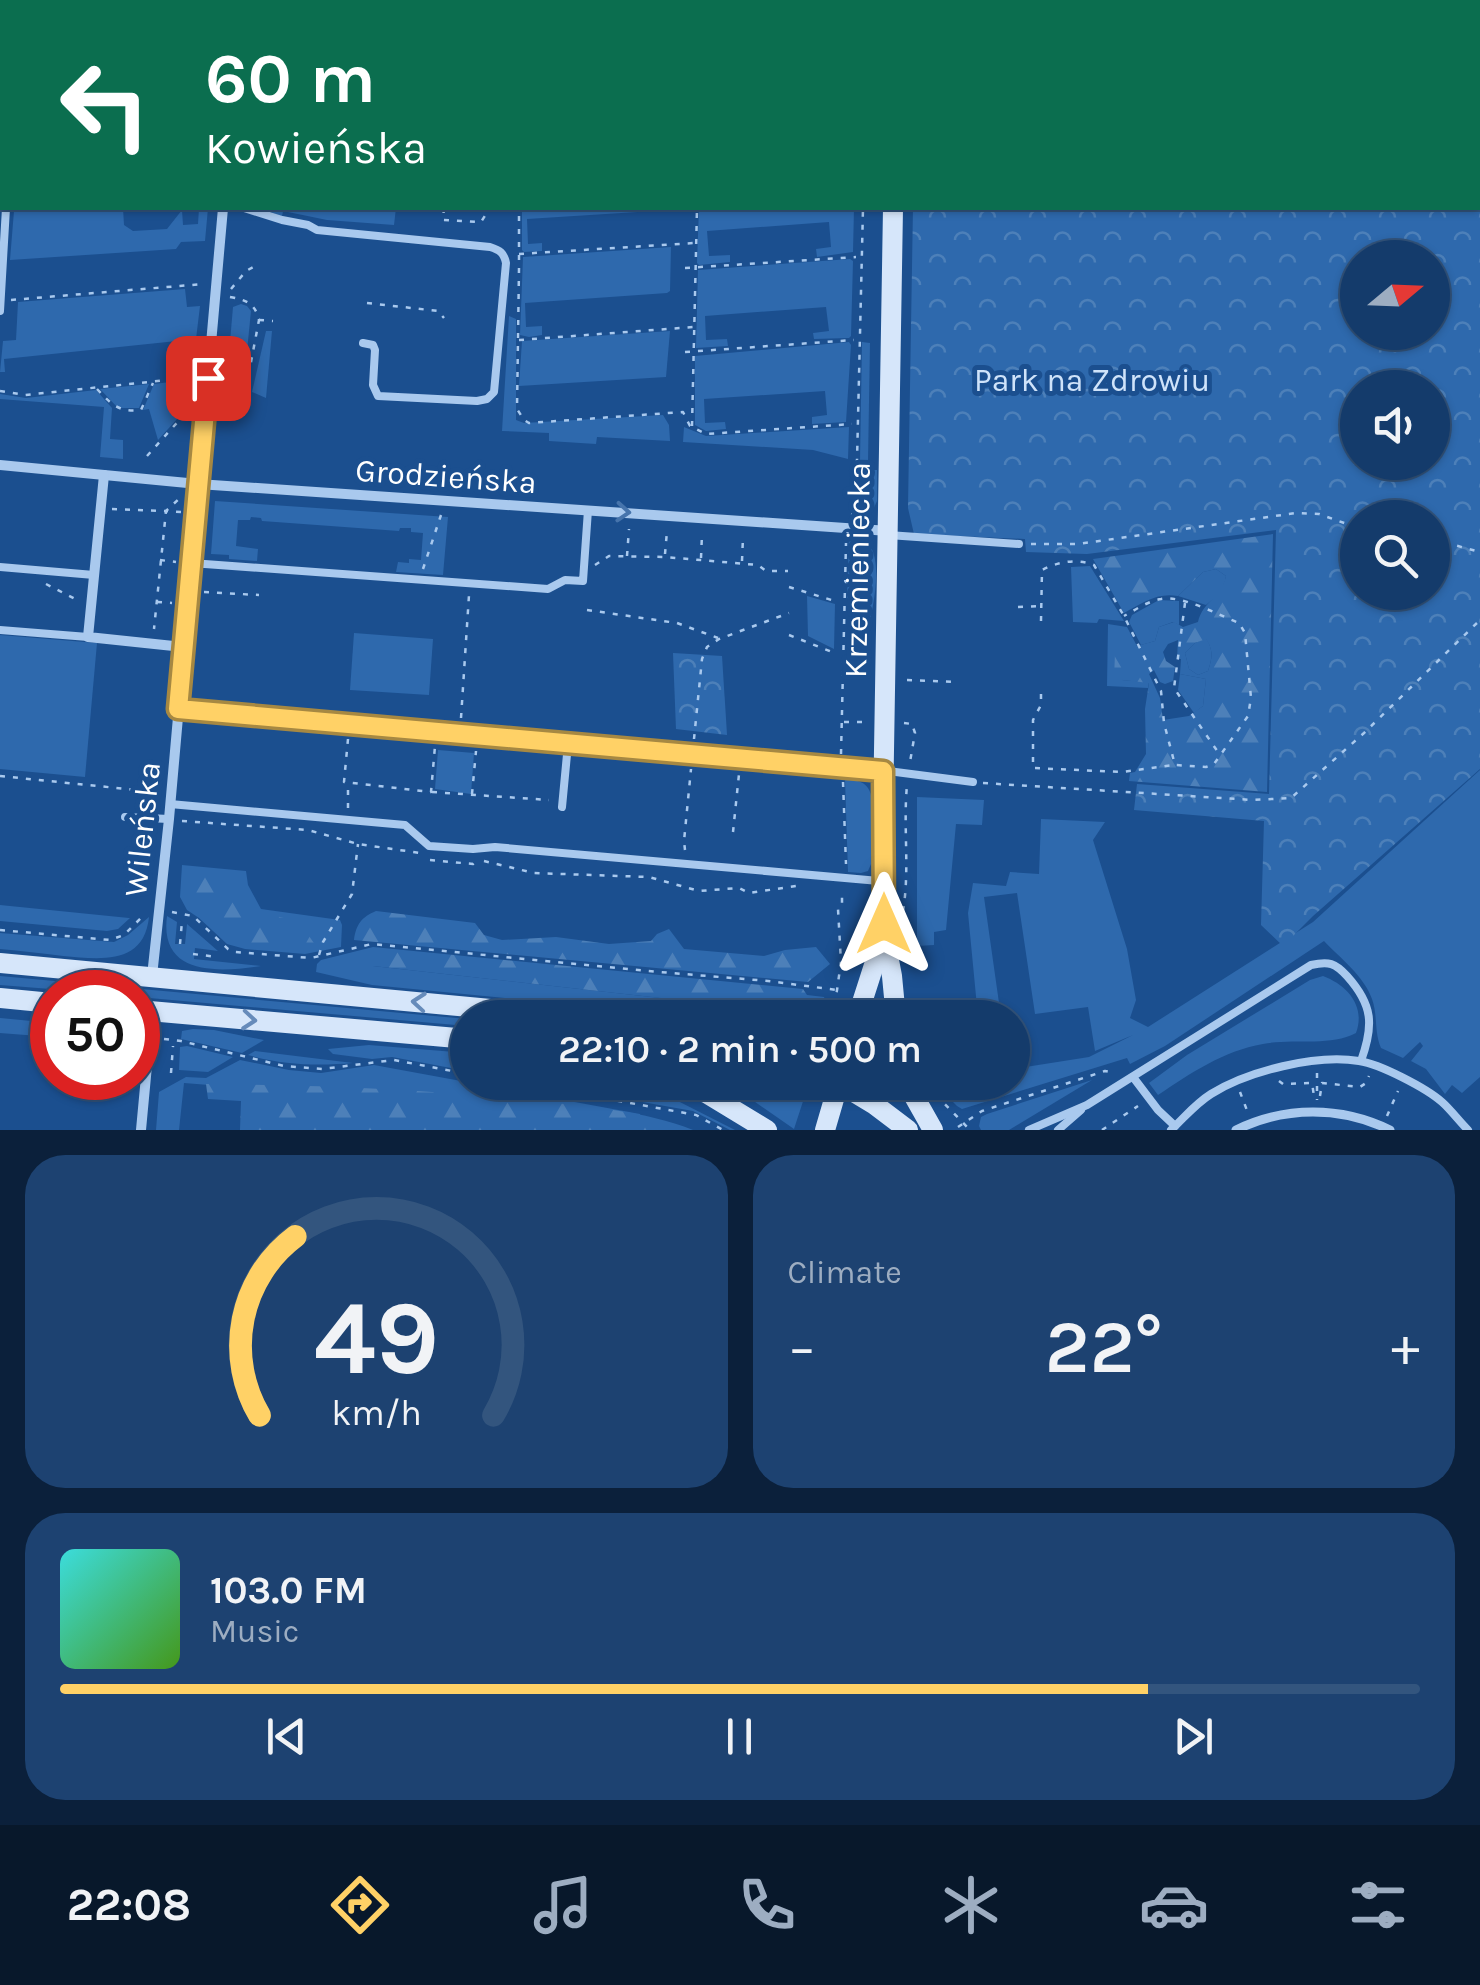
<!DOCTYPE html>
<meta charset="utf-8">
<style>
:root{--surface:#143b6b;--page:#1d4271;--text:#f1f3f6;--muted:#9dadc1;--line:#33557e;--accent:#ffd166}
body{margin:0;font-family:Karla,sans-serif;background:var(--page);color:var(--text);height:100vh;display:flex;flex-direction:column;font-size:38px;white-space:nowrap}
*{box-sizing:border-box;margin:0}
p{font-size:32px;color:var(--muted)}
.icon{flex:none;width:55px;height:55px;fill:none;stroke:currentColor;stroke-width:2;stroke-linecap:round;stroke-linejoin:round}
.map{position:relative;height:1130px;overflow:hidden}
.sheet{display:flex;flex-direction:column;gap:25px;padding:25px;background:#0b203b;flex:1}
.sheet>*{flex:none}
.banner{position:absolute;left:0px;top:0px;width:1480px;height:210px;box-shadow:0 2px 8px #0004,0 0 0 2px var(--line);background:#0b6e4f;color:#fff;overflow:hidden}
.needle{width:65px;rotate:71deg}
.fabs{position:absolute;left:1340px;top:240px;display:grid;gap:20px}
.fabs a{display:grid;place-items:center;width:110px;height:110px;border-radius:50%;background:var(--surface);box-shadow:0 2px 8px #0004,0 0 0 2px var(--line);font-size:50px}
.speed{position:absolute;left:30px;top:970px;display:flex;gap:20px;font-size:50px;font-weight:700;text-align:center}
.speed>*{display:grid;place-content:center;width:130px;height:130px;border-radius:50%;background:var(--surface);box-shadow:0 2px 8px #0004,0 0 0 2px var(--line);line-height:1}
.speed .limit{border:15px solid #d22;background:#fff;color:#111}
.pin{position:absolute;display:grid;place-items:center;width:85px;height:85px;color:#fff;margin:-42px;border-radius:20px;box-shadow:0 5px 15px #0006}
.me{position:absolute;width:110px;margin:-55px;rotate:0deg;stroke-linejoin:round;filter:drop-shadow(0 0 8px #0008)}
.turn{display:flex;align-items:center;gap:35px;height:210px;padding:0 40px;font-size:45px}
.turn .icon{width:130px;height:130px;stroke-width:2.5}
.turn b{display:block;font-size:70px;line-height:85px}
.big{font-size:75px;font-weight:600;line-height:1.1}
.sheet .card{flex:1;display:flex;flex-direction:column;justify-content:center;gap:15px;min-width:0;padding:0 35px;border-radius:40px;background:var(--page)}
.sheet .dial{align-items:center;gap:0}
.dial svg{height:260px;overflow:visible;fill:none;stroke:var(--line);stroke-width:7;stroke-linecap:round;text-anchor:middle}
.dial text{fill:var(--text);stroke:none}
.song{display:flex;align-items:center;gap:30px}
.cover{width:120px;height:120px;border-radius:15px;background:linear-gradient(135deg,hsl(180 70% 55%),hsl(100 70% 35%))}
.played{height:10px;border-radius:5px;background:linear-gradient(90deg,var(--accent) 80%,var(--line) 80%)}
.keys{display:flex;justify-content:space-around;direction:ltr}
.heat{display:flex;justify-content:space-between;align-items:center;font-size:55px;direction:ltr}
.sheet .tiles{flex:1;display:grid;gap:25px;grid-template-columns:1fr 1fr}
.card:last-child{grid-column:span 2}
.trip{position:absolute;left:450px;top:1000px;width:580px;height:100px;border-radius:50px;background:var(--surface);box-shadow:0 2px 8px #0004,0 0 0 2px var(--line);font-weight:600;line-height:100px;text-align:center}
.dock{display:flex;height:160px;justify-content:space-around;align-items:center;background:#08182b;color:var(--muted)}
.dock .icon{width:70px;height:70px}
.dock .on{color:var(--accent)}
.dock b{font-size:45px;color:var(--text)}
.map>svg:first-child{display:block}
</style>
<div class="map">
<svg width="1480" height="1130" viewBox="0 0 1480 1130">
<defs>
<pattern id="forest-firs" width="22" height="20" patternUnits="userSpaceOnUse" patternTransform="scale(2.5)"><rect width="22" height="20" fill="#2e69ad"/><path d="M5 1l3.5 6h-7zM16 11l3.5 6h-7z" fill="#4d80b9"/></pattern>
<pattern id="park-crowns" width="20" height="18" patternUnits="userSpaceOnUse" patternTransform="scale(2.5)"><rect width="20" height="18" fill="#2e69ad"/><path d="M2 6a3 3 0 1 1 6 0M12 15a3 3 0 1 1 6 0" fill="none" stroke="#4d80b9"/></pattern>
</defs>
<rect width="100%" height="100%" fill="#1b4f8f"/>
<g fill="#2e69ad">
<polygon points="63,208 123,208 124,225 133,231 167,229 182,210 183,225 198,224 199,208 208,208 205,241 181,242 176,249 10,260 14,211"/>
<polygon points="262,208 396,208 394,225 327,220 283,211 282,217"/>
<polygon points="522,208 671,208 669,210 527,219 528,244 542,243 542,251 524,252 522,250"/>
<polygon points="699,208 854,208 853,252 817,257 816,249 831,247 829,222 707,231 709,256 730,255 730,262 699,265 697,263"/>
<polygon points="671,247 670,291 667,293 525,303 526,327 542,326 542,335 529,337 520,335 523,257"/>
<polygon points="850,259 853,261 851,336 849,338 814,339 813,333 829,331 826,307 705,316 706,340 727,339 728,346 696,348 698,270"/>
<polygon points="185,289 187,307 200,306 196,339 4,359 5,372 0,372 3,341 16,340 18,302"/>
<polygon points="241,304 247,306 251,311 243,391 226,388 233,307"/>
<polygon points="509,316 516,319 516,420 524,423 663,415 669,425 670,441 597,437 596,444 549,441 549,433 502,431"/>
<polygon points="266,331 272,331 266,398 252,392"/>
<polygon points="670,331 666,377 519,386 522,341"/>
<polygon points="849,342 851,345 846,422 812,424 812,417 827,415 825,391 704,399 705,423 725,422 726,429 706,431 695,425 695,356"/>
<polygon points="862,342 870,343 868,461 860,460"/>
<polygon points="178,381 178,394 171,394 171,409 180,409 181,399 188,399 188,407 158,440 149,409 143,410 154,384"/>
<polygon points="149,384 139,408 118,408 100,389"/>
<polygon points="96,390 112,408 110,439 123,440 123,459 100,457 104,407 0,399 0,394 26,398"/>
<polygon points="684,427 706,436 849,427 848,459 813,450 683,442"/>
<polygon points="861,470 877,470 877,501 872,512 857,509"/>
<polygon points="215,501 448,517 443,575 396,572 398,562 409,563 409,559 421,560 423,533 411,532 411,528 400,528 399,531 262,521 261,518 251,517 250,520 238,520 236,546 258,549 257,561 229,559 229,555 211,554"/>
<path d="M849,538C855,538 860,538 865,541C885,554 873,609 868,628L847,597Z"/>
<polygon points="1090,566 1124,621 1099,619 1097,623 1073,622 1071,567"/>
<path d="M1216,569L1226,576C1224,590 1216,597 1206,605L1178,596L1203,572Z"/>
<polygon points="807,596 835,604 834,649 808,636"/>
<polygon points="1159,600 1179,601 1179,625 1173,622 1159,627 1155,641 1141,645 1129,622 1132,615"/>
<polygon points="1108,624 1127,627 1137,646 1122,680 1149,682 1148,688 1107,686"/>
<polygon points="354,633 433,639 429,695 350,690"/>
<polygon points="0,635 97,643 85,777 0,769"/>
<path d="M1206,638C1214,651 1212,658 1208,671L1198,675L1189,669L1185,653L1195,643Z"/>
<polygon points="1180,674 1206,679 1203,706 1194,713 1178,690"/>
<polygon points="438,750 474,753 471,794 435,789"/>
<path d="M1480,770V1077L1462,1093L1452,1085L1445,1094L1426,1069L1411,1061L1423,1046L1420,1042L1403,1058L1381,1048C1374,1032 1378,1016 1372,999C1364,976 1340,958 1324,941L1165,1046L1130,1064L1127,1058L962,1109L957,1106L934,1083L1012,1082L1013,1069L1089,1057L1133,1035L1095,1051L1088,1007L1035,1014L1017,893L984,897L1001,1017H978L968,913L973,883L1006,886L1010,872L1039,874L1041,819L1105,822L1093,840L1127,949L1136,1000L1130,1018L1148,1027L1313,922Z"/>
<path d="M845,779C854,780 862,780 868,788C877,800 871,847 871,864L868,871L861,873L848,872Z"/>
<polygon points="917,797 984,800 982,825 956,824 946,930 934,932 934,945 917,946"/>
<polygon points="139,829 149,830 143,893 133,892"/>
<polygon points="182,865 246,871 248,885 261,909 340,920 342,925 341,947 305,954 245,949 227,944 199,918 187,910 180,897"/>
<polygon points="0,905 129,918 130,918 118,929 107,931 0,921"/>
<path d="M167,916L177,922L175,944H185L187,924L218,951L195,948L194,959L261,966C220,972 159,977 167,916Z"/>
<path d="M149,917C144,966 99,959 63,956C42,953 21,951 0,949V933L114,942L128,935Z"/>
<polygon points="373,947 373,966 769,1010 810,1011 826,1004 824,1013 820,1017 682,1017 639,1011 372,985 316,972 317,964 321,960"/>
<polygon points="0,976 467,1019 467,1026 138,997 138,992 88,992 0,985"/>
<path d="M1323,976C1347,985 1366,1006 1356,1033C1329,1047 1293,1038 1263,1044C1223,1051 1191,1073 1158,1095L1149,1083L1187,1055L1310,980Z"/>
<polygon points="193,1029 214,1030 264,1040 242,1053 181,1039 182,1031"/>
<polygon points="369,1045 467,1053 467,1071 392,1057 372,1059 333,1054 328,1049"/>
<polygon points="187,1046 233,1057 208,1072 179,1070 180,1047"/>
<path d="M255,1051L353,1063C317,1066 283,1065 248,1055Z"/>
<polygon points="240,1060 289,1070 321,1073 374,1065 640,1114 641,1119 184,1083 179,1130 156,1130 159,1092 186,1077 206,1078"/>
<polygon points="1092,1080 1009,1130 981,1130 979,1126 981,1117 987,1114"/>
<polygon points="535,1083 631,1083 670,1097 735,1130 730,1130 693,1111"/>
<polygon points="721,1083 809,1083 794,1129 748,1097"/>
</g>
<g fill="url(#forest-firs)" fill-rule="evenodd">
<path d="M1273,534L1267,792L1129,781L1130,773L1135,772L1146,754L1145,709L1149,683L1114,679L1115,653L1128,643L1137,646L1155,641L1159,627L1174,622L1183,627L1198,622C1203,601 1221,598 1226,576L1216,569L1203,572L1178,596C1157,592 1142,603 1124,613L1093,559ZM1206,639C1214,651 1212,658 1208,671L1198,675L1189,669L1185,653L1195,643ZM1178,640L1177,659H1181L1180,674L1206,679L1203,706L1189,716L1163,720L1160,698L1149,674L1154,670L1160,682L1165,684L1173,681L1175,667L1166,661L1163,652L1168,644Z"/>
<polygon points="199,873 241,882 257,911 299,922 316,946 303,950 250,947 230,939 198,913 184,893 185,878"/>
<path d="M376,911L475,923L484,935L502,940L556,937L609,944L651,941L657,934L669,929L684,949L764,956L785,950L816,947L830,964L808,982L354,940C356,924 362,917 376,911Z"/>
<polygon points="373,947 803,989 807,995 824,997 826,1004 810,1011 769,1010 373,966"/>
<polygon points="0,1018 52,1023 52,1037 0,1033"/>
<path d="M206,1084C316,1085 426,1089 535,1101C585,1106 646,1111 693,1130H240L241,1101L208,1099Z"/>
</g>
<g fill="url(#park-crowns)" fill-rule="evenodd">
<path d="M919,0H1480V769L1313,916L1283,946L1261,925L1264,821L1134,810L1137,784L1269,794L1276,530L1087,554L1026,552L1025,539L914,534L908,508L913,208H1478V2H918ZM1358,258H1432V332H1358ZM1358,388H1432V462H1358ZM1358,518H1432V592H1358Z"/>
<polygon points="673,653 722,656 727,735 676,729"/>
</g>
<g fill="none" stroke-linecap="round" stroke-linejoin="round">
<g stroke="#a9c9ee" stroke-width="2.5" stroke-dasharray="5 8" stroke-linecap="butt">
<polyline points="73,0 77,2"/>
<polyline points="69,2 70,0"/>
<polyline points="454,2 455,0"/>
<polyline points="693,2 696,0"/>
<polyline points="868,2 868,0"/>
<polyline points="917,2 919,0"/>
<polyline points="0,87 2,87"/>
<polyline points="444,208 443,220 481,222 490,208"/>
<polyline points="519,254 694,243"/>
<polyline points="519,260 519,208"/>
<polyline points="519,268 517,409 524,420 529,423 683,412 690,426 706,434 852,424"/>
<polyline points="685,268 856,257"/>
<polyline points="231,289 246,271 257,265"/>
<path d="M230,297C246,300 255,303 259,320L243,404"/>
<polyline points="11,300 203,284"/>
<polyline points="367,303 438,311 444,318"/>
<polyline points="259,320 273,321"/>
<polyline points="519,340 694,327"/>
<polyline points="685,352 854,340"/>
<path d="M97,389C111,404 119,413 141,410L153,383"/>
<polyline points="0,391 25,395 196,377"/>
<polyline points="692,426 697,208"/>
<polyline points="147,456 192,406"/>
<polyline points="112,509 166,511 154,629"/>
<polyline points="181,512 166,511 182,496"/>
<polyline points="852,515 856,503 863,208"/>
<polyline points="1432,539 1480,552"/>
<polyline points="1031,544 1078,544 1296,513 1319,514 1358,528"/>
<polyline points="665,554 667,531"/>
<polyline points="627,556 629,529"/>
<polyline points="701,558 702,534"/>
<polyline points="160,560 176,562"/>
<polyline points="742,561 743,537"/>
<polyline points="595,565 609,556 665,557 758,565 766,571 788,571"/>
<polyline points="423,569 441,515"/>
<polyline points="46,584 79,601"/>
<polyline points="789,587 838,602"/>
<polyline points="204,592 259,595"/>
<polyline points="157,602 172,603"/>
<polyline points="1185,603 1174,688 1220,755"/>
<polyline points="1018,607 1040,606"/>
<polyline points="587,610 677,623 718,638"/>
<path d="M1041,621L1042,570C1057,562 1077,558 1094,565L1124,616L1125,618L1161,691L1164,723L1175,765L1206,767L1214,764L1248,716L1251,698L1245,633L1239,623C1218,615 1183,595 1161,599C1148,601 1135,610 1124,616"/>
<polyline points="789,635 837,654"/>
<polyline points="907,680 955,682"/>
<polyline points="1041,694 1041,705 1033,720 1033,768 1122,772 1173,765"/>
<polyline points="461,718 469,595"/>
<polyline points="844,722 866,722"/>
<polyline points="904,723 912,724 915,733 910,762"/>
<polyline points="348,739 344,782 431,792 435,746"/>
<polyline points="694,739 702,659 707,647 719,639 789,613"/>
<polyline points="841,754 846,543"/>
<polyline points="0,776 156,792"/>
<polyline points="843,782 846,864"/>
<polyline points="983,783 1253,800 1291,798 1364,733 1480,620"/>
<polyline points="432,792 549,800"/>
<polyline points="472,794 476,751"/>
<polyline points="348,808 348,786"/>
<polyline points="182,821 308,830 358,844 420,853"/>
<polyline points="733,832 739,774"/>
<polyline points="685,850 684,841 691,769"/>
<polyline points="430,860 473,864 476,861"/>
<polyline points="484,861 534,873 649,877 699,891 739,888 749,893 796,886"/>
<path d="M903,911C910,870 903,827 907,785"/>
<polyline points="172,912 193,916 228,949 235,952 311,958 372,944 648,971 768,981 837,990"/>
<polyline points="0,930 110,940 124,935 144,915"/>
<polyline points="180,944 182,921"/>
<polyline points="193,954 217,957"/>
<polyline points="319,955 323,942 352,894 358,844"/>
<polyline points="833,1018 841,962 838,909 842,903 842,891"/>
<polyline points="164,1039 181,1041 284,1066 322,1069 394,1060 468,1074"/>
<polyline points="171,1073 173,1046"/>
<polyline points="1317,1073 1317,1100"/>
<polyline points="1279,1081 1283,1084 1312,1083 1314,1096"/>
<polyline points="515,1082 696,1115 723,1130"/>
<polyline points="1240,1092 1248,1113"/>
<polyline points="936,1095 970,1130"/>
<polyline points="1320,1096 1322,1083 1360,1087 1366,1083 1369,1076"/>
<polyline points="1387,1116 1398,1091"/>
<polyline points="958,1127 982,1111 1105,1071 1115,1073"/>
<polyline points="1102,1130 1138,1106"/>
</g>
<g stroke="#a9c9ee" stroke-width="8">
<polyline points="379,0 392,1"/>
<polyline points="638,0 638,2"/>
<polyline points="153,2 153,0"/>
<polyline points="322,2 323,0"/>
<path d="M244,208L282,220L308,225L317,230L490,247C500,250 504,253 506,263L494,392L487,399L477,401L378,396L373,385L375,350L373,345L363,343"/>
<polyline points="0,311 6,208"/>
<polyline points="888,535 1019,544"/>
<polyline points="191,563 548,589 565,580 583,581 588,510"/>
<polyline points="0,567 94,575"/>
<polyline points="0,630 88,637"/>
<polyline points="888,771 973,782"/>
<polyline points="170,804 405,825 429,846 473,849 495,847 879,881"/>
<polyline points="562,807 568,744"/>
<polyline points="125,817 169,819"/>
<polyline points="1133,1077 1158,1110 1175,1126"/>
<path d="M1029,1130L1087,1105L1311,965C1329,961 1335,963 1347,976C1373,1005 1374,1025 1361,1061"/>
<polyline points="1058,1130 1081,1110"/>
<path d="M1171,1130C1184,1118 1195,1104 1211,1094C1248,1071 1316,1054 1359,1061C1380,1064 1426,1088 1442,1102C1451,1110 1459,1121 1468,1130"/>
</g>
<path stroke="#a9c9ee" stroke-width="9" d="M1236,1130C1285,1106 1341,1106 1390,1130"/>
<g stroke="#a9c9ee" stroke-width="10">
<polyline points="241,2 241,0"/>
<polyline points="0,465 198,484 889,531"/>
<polyline points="104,475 88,637 183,647"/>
<polyline points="178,709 883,771"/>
<polyline points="152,976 169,819 223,208"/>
<polyline points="141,1130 152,1012"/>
</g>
<g stroke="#d6e6fa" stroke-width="20">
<polyline points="897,2 897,0"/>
<polyline points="893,208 883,811 884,935 892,976 896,1018"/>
<polyline points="0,963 586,1018"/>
<polyline points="0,998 52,1003"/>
<polyline points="138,1010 468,1039"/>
<polyline points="857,1018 883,937"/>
<polyline points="675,1082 706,1093 767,1130"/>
<polyline points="837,1082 875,1105 908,1130"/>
<polyline points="906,1082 933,1130"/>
<polyline points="825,1130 839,1082"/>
</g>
</g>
<defs><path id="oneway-chevron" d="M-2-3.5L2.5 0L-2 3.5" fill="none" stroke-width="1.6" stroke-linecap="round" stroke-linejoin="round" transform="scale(2.5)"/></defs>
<use stroke="#4674ac" href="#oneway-chevron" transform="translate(623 512) rotate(4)"/>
<g stroke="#668bba">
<use href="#oneway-chevron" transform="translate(419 1002) rotate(-175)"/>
<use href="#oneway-chevron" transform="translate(249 1020) rotate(5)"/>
</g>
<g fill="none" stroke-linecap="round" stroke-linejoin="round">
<defs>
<polyline id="route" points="208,378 178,709 883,771 884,924"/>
</defs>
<use href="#route" stroke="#a68842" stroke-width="25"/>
<use href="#route" stroke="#ffd166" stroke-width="18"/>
</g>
<g text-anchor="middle" stroke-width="10" stroke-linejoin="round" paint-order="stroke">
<g font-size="32" fill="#cfe3fa" stroke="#1b4f8f">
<text x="1092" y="391">Park na Zdrowiu</text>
</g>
<g font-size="32" fill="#fff" stroke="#1b4f8f">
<text transform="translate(446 476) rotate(4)" y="11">Grodzieńska</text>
<text transform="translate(857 570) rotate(-89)" y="11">Krzemieniecka</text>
<text transform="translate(142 829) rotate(-84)" y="11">Wileńska</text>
</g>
</g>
</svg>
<div class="fabs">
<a><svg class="needle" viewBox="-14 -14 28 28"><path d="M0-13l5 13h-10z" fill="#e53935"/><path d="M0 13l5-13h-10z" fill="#9dadc1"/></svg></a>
<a><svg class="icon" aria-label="sound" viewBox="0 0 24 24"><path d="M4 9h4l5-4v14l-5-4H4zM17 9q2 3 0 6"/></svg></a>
<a><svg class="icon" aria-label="search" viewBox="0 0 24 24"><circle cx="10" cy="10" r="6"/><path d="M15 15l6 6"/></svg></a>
</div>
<div class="speed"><div class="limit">50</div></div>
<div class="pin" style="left:208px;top:378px;background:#d93025"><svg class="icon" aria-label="arrive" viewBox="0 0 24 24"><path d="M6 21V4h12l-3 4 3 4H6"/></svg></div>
<svg class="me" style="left:884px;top:924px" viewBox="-20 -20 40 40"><path d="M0-17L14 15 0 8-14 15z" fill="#ffd166" stroke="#fff" stroke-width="4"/></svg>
<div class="trip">22:10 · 2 min · 500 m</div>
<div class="banner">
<div class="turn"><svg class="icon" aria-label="left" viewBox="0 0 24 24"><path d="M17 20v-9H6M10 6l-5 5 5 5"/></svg><div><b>60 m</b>Kowieńska</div></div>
</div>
</div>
<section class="sheet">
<div class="tiles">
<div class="card dial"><svg viewBox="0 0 100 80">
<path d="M14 69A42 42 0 1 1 86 69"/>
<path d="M14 69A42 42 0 0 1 25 14" stroke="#ffd166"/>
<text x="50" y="56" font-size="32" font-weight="700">49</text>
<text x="50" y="72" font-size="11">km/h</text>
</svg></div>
<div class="card"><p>Climate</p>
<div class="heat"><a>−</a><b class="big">22°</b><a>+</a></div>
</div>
<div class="card">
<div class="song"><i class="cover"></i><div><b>103.0 FM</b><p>Music</p></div></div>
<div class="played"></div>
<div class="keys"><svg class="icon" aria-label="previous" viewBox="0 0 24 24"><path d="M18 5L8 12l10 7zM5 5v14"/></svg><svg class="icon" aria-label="pause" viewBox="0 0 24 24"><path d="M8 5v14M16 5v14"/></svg><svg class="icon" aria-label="next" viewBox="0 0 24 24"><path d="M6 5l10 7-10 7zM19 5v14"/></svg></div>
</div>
</div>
</section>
<nav class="dock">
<b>22:08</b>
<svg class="icon on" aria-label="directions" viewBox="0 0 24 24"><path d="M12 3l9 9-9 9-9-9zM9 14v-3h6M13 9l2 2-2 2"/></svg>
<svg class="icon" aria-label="music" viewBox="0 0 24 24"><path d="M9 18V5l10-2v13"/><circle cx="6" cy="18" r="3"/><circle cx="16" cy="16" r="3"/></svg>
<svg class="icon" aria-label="phone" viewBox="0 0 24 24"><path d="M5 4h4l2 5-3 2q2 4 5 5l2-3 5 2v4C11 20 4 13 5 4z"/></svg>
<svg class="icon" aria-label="climate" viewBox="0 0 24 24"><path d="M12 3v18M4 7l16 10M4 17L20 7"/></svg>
<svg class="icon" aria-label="car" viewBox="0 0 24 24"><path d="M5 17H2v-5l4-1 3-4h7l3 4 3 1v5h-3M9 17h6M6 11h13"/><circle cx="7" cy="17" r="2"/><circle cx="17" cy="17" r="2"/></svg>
<svg class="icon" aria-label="filters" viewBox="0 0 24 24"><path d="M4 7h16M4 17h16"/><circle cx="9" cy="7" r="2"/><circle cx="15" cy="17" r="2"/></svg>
</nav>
